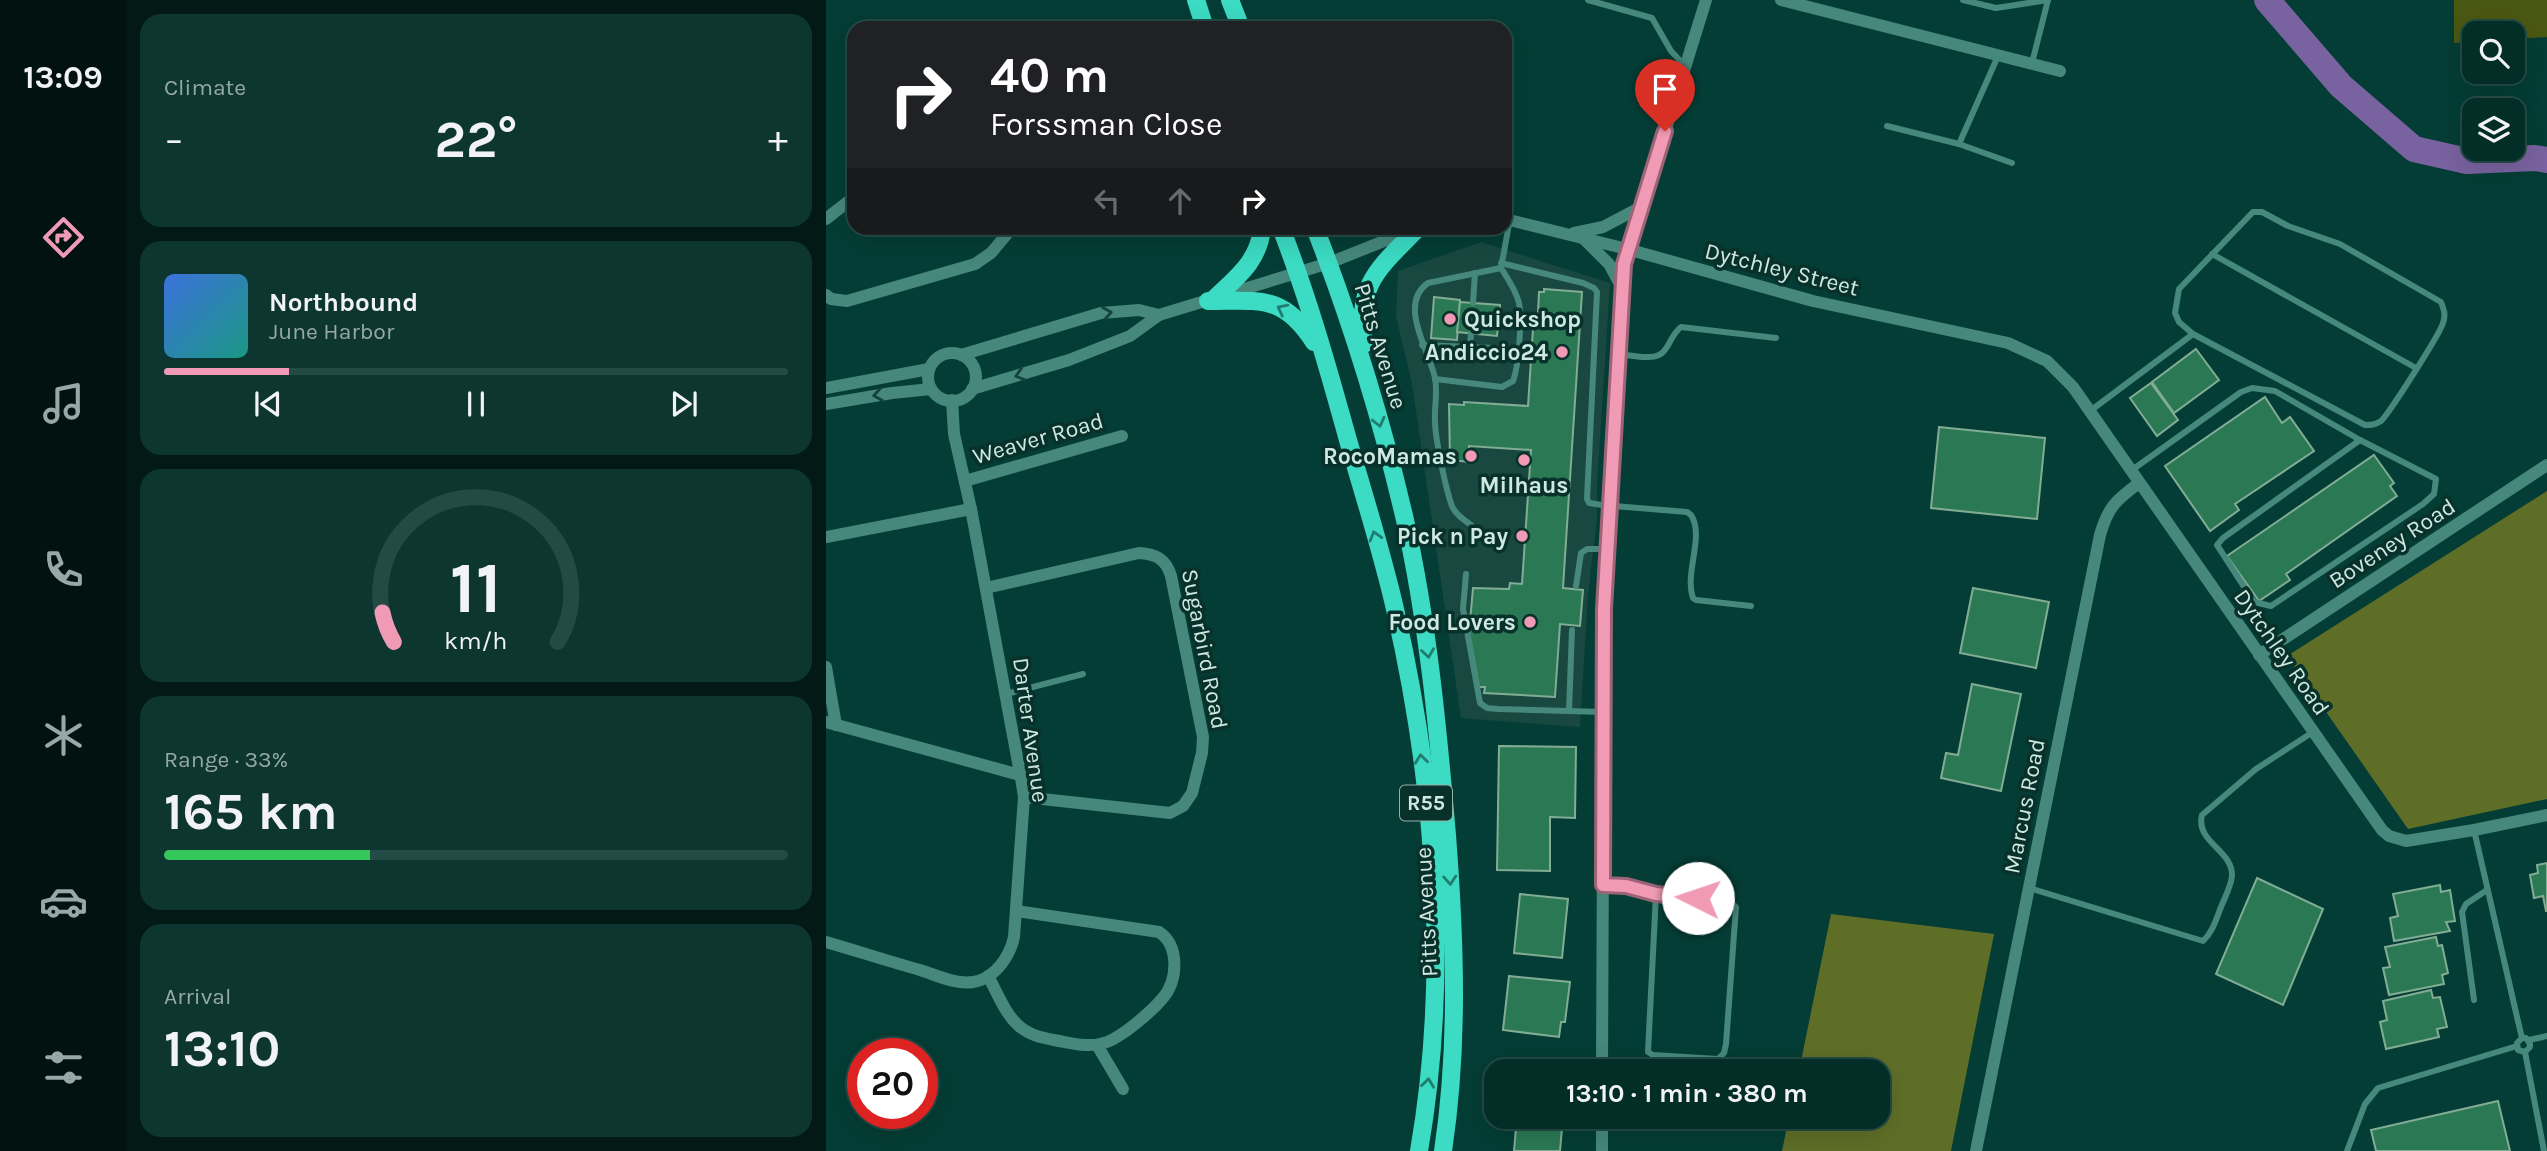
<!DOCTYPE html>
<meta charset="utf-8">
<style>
:root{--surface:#032e28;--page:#0d3630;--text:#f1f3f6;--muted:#97a8a8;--line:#244a45;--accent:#f09ab5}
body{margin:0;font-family:Karla,sans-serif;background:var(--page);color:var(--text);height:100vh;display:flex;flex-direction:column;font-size:26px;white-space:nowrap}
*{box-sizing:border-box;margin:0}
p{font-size:23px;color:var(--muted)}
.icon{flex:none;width:38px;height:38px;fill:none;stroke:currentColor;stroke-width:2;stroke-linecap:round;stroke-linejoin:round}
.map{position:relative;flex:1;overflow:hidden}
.side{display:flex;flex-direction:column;gap:14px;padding:14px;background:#021916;width:700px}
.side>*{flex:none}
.top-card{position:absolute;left:21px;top:21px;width:665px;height:214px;border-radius:21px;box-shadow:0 7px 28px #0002,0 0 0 2px var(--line);background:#202124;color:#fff;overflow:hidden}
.controls{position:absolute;left:1636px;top:21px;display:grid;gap:14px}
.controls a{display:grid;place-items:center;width:63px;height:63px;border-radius:14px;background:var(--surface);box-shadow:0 7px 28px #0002,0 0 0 2px var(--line);font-size:35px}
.speed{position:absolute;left:21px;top:1038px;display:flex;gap:14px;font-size:35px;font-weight:700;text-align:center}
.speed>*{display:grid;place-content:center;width:91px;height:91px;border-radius:50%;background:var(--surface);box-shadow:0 7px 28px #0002,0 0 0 2px var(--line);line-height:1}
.speed .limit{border:10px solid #d22;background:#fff;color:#111}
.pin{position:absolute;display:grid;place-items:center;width:60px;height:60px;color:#fff;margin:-72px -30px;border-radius:50% 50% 50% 0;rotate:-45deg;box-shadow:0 0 7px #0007}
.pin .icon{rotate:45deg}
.me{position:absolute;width:77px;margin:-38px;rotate:274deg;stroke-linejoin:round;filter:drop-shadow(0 0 5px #0008)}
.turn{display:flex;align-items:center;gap:24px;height:147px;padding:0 28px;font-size:32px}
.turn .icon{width:91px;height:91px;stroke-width:2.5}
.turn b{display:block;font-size:49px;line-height:60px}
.lanes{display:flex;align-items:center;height:66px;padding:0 28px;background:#0003;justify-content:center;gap:35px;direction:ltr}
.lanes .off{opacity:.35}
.big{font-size:52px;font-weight:700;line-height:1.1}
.side .tile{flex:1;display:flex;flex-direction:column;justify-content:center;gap:10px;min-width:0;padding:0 24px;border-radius:21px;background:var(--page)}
.side .dial{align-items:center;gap:0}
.dial svg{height:182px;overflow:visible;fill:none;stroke:var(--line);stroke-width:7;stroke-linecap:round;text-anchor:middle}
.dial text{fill:var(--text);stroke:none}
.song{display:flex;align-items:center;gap:21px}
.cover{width:84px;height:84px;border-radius:10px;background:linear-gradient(135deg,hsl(220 70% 55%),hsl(170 70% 35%))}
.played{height:7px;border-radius:4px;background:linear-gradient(90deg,var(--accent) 20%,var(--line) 20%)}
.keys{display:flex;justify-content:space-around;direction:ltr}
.heat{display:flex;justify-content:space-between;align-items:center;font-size:38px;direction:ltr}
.charge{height:10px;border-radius:5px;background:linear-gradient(90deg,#34c759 33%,var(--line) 0)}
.trip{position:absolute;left:658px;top:1059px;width:406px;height:70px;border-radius:21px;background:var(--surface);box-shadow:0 7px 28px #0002,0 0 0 2px var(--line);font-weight:700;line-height:70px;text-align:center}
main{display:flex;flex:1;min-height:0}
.tabs{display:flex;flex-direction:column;width:126px;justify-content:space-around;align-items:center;background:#011210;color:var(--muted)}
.tabs .icon{width:49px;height:49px}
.tabs .current{color:var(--accent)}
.tabs b{font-size:32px;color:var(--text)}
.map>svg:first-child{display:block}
</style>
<main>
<nav class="tabs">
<b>13:09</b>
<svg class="icon current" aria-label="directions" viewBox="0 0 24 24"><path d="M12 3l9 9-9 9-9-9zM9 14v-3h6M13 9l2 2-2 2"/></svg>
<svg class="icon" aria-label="music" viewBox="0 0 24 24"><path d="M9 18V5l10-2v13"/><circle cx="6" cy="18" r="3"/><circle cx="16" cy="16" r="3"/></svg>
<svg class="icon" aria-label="phone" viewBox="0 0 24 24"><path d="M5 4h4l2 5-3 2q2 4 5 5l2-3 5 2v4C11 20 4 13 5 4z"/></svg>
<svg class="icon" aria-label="climate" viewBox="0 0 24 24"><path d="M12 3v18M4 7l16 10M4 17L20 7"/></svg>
<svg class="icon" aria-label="car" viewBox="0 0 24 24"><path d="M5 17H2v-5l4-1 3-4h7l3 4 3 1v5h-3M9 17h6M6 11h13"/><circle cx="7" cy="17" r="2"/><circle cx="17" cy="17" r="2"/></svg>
<svg class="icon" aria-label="filters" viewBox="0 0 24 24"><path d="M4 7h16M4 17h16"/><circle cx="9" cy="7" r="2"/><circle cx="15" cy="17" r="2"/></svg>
</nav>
<section class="side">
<div class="tile"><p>Climate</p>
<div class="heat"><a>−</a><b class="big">22°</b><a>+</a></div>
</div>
<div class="tile">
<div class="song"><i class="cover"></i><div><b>Northbound</b><p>June Harbor</p></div></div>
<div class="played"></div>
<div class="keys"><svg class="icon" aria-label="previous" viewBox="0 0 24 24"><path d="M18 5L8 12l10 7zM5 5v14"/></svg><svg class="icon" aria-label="pause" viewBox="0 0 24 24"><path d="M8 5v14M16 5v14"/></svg><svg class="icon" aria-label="next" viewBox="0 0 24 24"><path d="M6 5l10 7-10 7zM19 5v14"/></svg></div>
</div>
<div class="tile dial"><svg viewBox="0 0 100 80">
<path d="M14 69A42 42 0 1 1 86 69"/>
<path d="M14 69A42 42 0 0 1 9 56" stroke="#f09ab5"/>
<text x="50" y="56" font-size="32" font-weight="700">11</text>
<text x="50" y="72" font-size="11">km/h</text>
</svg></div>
<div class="tile"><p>Range · 33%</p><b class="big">165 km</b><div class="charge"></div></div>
<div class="tile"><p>Arrival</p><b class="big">13:10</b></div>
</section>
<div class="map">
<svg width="1721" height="1151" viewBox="0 0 1721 1151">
<rect width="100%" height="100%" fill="#043d35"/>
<polygon fill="#194840" points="655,242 784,283 771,486 771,518 762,595 754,727 635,718 586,384 570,316 572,271"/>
<polygon fill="#4b5812" points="1628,0 1721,0 1721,37 1687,39 1687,33 1648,33 1648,41 1628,43"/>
<g fill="#5f6e27">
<polygon points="1721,491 1721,799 1582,829 1461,656"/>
<polygon points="1005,914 1168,934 1125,1151 956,1151 963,1117 1052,1116 1052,1071 973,1071"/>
</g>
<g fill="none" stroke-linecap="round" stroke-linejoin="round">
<polyline stroke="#78629f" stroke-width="26" points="1441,0 1515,86 1588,149 1641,161 1709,158 1721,160"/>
</g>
<g fill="#2a7954" stroke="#83ac95" stroke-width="2">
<polygon points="718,289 756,292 737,588 757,590 754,626 734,624 729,697 658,693 659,687 653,687 643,633 647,588 683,589 684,583 696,584 705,450 643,446 644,462 624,460 623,404 638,405 638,402 702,406 708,313 712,313 713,292 718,292"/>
<polygon points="608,297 634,300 631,340 605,338"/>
<polygon points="634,302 674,305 671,336 631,332"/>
<polygon points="1370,349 1393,380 1348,413 1326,382"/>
<polygon points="1325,383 1352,420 1331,436 1304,398"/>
<polygon points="1439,397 1456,423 1464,417 1488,451 1409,504 1413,510 1384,531 1339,466"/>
<polygon points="1113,427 1219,438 1211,519 1105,508"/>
<polygon points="1548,455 1568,483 1564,486 1571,496 1460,574 1464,580 1433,601 1401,556"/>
<polygon points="1147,588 1223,602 1210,668 1134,653"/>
<polygon points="1146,684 1195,694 1175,791 1115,778 1120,753 1132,755"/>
<polygon points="673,746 750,747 749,818 724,817 724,871 671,870"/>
<polygon points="1721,863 1721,911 1720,911 1717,896 1708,898 1704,875 1712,873 1711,865"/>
<polygon points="1431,878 1497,909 1457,1005 1390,974"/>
<polygon points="1614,885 1615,892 1624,890 1629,921 1620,922 1624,931 1568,941 1564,918 1572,916 1567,894"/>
<polygon points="694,894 742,899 736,958 688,953"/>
<polygon points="1610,937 1612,946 1616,945 1622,973 1616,975 1618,984 1563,995 1557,968 1564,967 1559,947"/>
<polygon points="683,976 744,982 739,1022 735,1022 733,1037 677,1030"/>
<polygon points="1605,990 1607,998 1614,997 1621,1027 1611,1029 1613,1037 1560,1049 1554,1022 1561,1020 1557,1001"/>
<polygon points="695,1062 742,1066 741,1071 694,1071"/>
<polygon points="1672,1101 1684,1151 1550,1151 1545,1130"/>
<polygon points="691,1116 737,1116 734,1151 688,1151"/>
</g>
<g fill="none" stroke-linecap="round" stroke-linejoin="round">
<g stroke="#46887c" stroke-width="6">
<polyline points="762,0 826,18 845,51 859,66"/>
<polyline points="1137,0 1170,8 1222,0"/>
<polyline points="1206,63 1222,0"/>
<polyline points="1061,126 1133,144 1186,163"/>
<polyline points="1133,144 1172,56"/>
<polyline points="1386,254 1590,368"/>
<path d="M675,263L757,283L768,288L771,292L761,499L763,503L776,505L861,512L865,515C879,536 858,573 867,598L870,600L925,606"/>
<polyline points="647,303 649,273"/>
<polyline points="645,333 644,347 692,349"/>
<polyline points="596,345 644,347"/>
<path d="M793,354C805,355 830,362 838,351C845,343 846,334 855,327L950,338"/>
<path d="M609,379L676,387L687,381C693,365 696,320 693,303C690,290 682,279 675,268L684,219"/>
<path d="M1264,411L1367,334L1353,322L1349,313L1353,289L1427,212H1436L1462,226L1514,244L1615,302C1618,310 1620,315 1617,323C1614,334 1562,415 1555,421C1549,425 1545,425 1539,425L1367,334"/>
<polyline points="1306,470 1415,392 1426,388 1449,391 1534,440 1610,479 1608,494 1597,504 1445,606 1428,602 1391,545 1397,538 1534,440"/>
<path d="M645,525C638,520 629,514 626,506C620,490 609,438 609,421C608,408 612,392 609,378C604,352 571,304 602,283L675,268"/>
<polyline points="640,574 637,609 654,703 661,708 672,709 777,712"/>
<polyline points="750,586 755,553 761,549 781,549"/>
<polyline points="180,694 257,674"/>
<polyline points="743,711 746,630"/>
<polyline points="1648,830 1691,1017 1696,1038 1700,1038 1704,1044 1704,1047 1699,1052 1692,1050 1691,1043 1696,1038"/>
<polyline points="777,885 800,886 830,894 822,1052 827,1055 892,1059 898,1053 900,1044 910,907 903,901 893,899 830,894"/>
<path d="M1203,888L1377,941C1387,932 1390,919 1395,907C1399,897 1405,886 1406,876C1407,850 1369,842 1376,815L1430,769L1487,732"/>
<polyline points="1648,1000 1636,912 1640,904 1661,890"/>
<polyline points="1703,1040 1721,1036"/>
<polyline points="1699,1052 1718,1151"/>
<polyline points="1521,1151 1539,1104 1552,1088 1691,1046"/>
</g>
<g stroke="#46887c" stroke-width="12">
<polyline points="955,0 1234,71"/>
<polyline points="0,219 28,197"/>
<polyline points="679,219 801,249 987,301 1182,343 1221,361 1247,387 1556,830 1563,836 1580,841 1648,830 1721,815"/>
<polyline points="748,233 777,227 815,207"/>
<polyline points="758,239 783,264 796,288"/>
<polyline points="0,295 5,299 21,301 149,264 165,253 186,228"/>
<circle cx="126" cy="377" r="24"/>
<polyline points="135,355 275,313 313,310 333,315"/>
<polyline points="0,388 103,369"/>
<polyline points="146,389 243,360 304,336 333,315 503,263 588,229"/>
<polyline points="0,404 66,393 105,389"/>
<polyline points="139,481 296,436"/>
<polyline points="0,537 145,509"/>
<path d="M160,588L313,553C330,554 340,559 345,576L377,737L376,753L366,793L357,806L344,813L198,797"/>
<polyline points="1433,655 1721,465"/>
<polyline points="0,667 10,725"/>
<polyline points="0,722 194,775"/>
<path d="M0,942C31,951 62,961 94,970C110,975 130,985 147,982C169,979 184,956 188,937L198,797L196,784L145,509L128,434L126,400"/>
<path d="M162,976C171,992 179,1014 193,1026C204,1036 218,1038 233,1041C249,1044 265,1048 281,1042C297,1036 325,1012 336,999C352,981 354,946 333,932L190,911"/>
<polyline points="271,1045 297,1089"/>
<polyline points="776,1071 778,609 798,264 880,0"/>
<polyline points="776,1151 776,1116"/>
<path d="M1150,1151L1274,535C1282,507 1290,500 1313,483"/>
</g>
<g stroke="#3cdbc3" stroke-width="18">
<polyline points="370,0 379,28"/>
<polyline points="404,0 415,28"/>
<path d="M455,228C482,297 502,368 522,440C538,496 556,552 569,609C609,784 624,973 593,1151"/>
<path d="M489,228C526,323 556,421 579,520C602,623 612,730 621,835C629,940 633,1046 617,1151"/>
<path d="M388,299C411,277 433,261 436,228"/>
<path d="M382,301C434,301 457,294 488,342"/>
<path d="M538,344C530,283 553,268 592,228"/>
</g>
</g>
<defs><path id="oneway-chevron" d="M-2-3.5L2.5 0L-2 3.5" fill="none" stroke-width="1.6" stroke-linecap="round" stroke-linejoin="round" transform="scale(1.75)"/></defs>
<g stroke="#207d6f">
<use href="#oneway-chevron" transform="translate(456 309) rotate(-153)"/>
<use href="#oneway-chevron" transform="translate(553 422) rotate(76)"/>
<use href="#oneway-chevron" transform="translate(549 536) rotate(-106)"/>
<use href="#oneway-chevron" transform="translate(602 653) rotate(82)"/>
<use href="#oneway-chevron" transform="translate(595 759) rotate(-97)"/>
<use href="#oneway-chevron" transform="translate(624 880) rotate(86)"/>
<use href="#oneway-chevron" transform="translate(602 1083) rotate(-83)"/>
</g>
<g stroke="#15423b">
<use href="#oneway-chevron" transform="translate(281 313) rotate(-10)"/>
<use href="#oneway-chevron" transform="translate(194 375) rotate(163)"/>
<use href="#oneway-chevron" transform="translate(52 395) rotate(170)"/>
</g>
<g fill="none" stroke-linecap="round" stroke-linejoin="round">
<defs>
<polyline id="route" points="839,131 798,264 778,609 777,885 800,886 830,894 872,898"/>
</defs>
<use href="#route" stroke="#9c6476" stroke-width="18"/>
<use href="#route" stroke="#f09ab5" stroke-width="12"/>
</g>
<g fill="#f09ab5" stroke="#09312b" stroke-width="2.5">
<circle cx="624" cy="319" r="7"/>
<circle cx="736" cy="352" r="7"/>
<circle cx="645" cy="456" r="7"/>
<circle cx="698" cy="460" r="7"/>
<circle cx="696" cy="536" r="7"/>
<circle cx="704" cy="622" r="7"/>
</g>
<g text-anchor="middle" stroke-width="7" stroke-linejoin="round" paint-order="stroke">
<rect fill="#09312b" stroke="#93b1ab" stroke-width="2" x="574" y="785.5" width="52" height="35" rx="5"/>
<g font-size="21" font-weight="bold" fill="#cee8e2">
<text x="600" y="810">R55</text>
</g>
<g font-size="23" fill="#cee8e2" stroke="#09312b">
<text transform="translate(956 269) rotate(14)" y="8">Dytchley Street</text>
<text transform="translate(555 346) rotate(73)" y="8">Pitts Avenue</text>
<text transform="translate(212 438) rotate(-16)" y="8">Weaver Road</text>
<text transform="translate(1566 543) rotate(-33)" y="8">Boveney Road</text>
<text transform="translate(379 649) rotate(79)" y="8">Sugarbird Road</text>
<text transform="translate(1456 652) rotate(55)" y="8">Dytchley Road</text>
<text transform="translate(205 730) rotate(82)" y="8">Darter Avenue</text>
<text transform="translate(1198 806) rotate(-79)" y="8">Marcus Road</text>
<text transform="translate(600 912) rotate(-93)" y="8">Pitts Avenue</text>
</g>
<g font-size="23" font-weight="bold" fill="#cee8e2" stroke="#09312b" text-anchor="end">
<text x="638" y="327" text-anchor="start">Quickshop</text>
<text x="722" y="360">Andiccio24</text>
<text x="631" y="464">RocoMamas</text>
<text x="698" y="493" text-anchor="middle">Milhaus</text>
<text x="682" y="544">Pick n Pay</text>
<text x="690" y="630">Food Lovers</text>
</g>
</g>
</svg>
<div class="controls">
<a><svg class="icon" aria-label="search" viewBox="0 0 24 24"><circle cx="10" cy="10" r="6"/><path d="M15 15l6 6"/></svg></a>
<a><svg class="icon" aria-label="layers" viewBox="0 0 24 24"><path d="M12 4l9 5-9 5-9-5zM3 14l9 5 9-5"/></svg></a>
</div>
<div class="speed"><div class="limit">20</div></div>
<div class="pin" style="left:839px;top:131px;background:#d93025"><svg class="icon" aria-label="arrive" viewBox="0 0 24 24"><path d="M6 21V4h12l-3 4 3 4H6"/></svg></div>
<svg class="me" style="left:872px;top:898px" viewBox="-20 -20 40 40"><circle r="19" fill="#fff"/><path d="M0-13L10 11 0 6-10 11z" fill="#f09ab5"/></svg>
<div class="trip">13:10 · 1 min · 380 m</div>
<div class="top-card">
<div class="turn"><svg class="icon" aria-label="right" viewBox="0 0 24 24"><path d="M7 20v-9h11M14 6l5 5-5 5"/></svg><div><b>40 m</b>Forssman Close</div></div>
<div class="lanes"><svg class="icon off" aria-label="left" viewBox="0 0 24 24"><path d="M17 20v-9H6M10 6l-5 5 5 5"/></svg><svg class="icon off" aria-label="ahead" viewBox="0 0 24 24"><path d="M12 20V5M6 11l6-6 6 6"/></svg><svg class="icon" aria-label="right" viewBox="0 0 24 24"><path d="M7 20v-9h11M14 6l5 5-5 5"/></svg></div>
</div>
</div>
</main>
